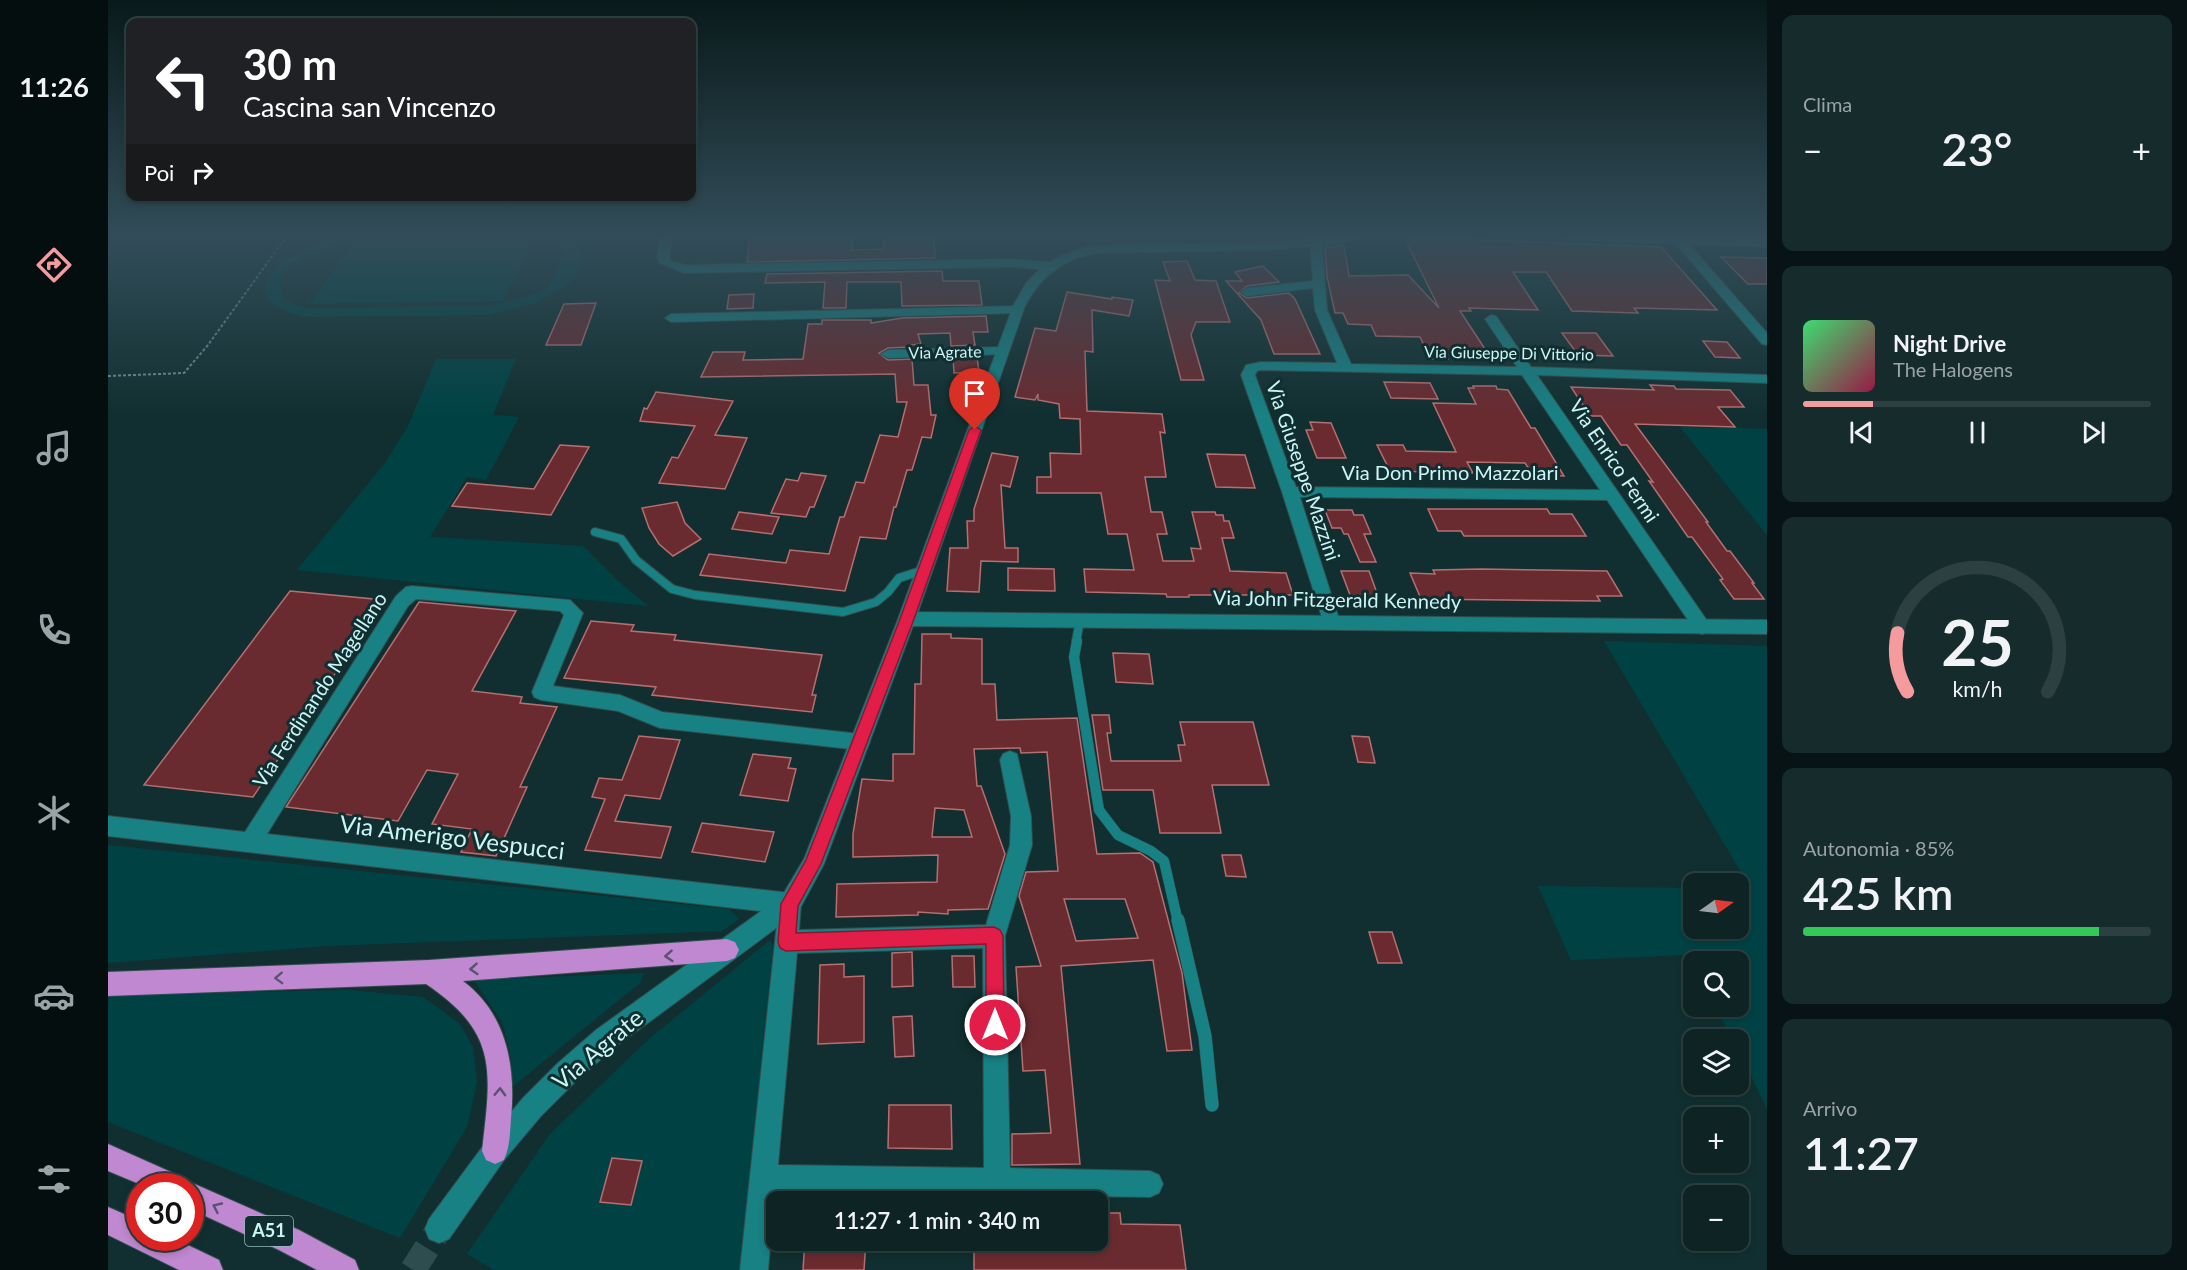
<!DOCTYPE html>
<html lang="it">
<meta charset="utf-8">
<style>
:root{--surface:#0d2324;--page:#162b2c;--text:#f1f3f6;--muted:#9aa4a6;--line:#2d4041;--accent:#f59b9d}
body{margin:0;font-family:Lato,sans-serif;background:var(--page);color:var(--text);height:100vh;display:flex;flex-direction:column;font-size:22px;white-space:nowrap}
*{box-sizing:border-box;margin:0}
p{font-size:20px;color:var(--muted)}
.icon{flex:none;width:33px;height:33px;fill:none;stroke:currentColor;stroke-width:2;stroke-linecap:round;stroke-linejoin:round}
.map{position:relative;flex:1;overflow:hidden}
.sheet{display:flex;flex-direction:column;gap:15px;padding:15px;background:#071314;width:420px}
.sheet>*{flex:none}
.top-card{position:absolute;left:18px;top:18px;width:570px;height:183px;border-radius:12px;box-shadow:0 3px 9px #0003,0 0 0 2px var(--line);background:#202124;color:#fff;overflow:hidden}
.needle{width:39px;rotate:76deg}
.buttons{position:absolute;left:1575px;top:873px;display:grid;gap:12px}
.buttons a{display:grid;place-items:center;width:66px;height:66px;border-radius:12px;background:var(--surface);box-shadow:0 3px 9px #0003,0 0 0 2px var(--line);font-size:30px}
.speed{position:absolute;left:18px;top:1173px;display:flex;gap:12px;font-size:30px;font-weight:700;text-align:center}
.speed>*{display:grid;place-content:center;width:78px;height:78px;border-radius:50%;background:var(--surface);box-shadow:0 3px 9px #0003,0 0 0 2px var(--line);line-height:1}
.speed .limit{border:9px solid #d22;background:#fff;color:#111}
.pin{position:absolute;display:grid;place-items:center;width:51px;height:51px;color:#fff;margin:-62px -26px;border-radius:50% 50% 50% 0;rotate:-45deg;box-shadow:0 0 6px #0007}
.pin .icon{rotate:45deg}
.me{position:absolute;width:66px;margin:-33px;rotate:0deg;stroke-linejoin:round;filter:drop-shadow(0 0 4px #0008)}
.turn{display:flex;align-items:center;gap:21px;height:126px;padding:0 18px;font-size:27px}
.turn .icon{width:78px;height:78px;stroke-width:2.5}
.turn b{display:block;font-size:42px;line-height:51px}
.then{display:flex;align-items:center;height:57px;padding:0 18px;background:#0003;gap:12px;font-size:22px}
.big{font-size:45px;font-weight:600;line-height:1.1}
.sheet .tile{flex:1;display:flex;flex-direction:column;justify-content:center;gap:9px;min-width:0;padding:0 21px;border-radius:12px;background:var(--page)}
.sheet .dial{align-items:center;gap:0}
.dial svg{height:156px;overflow:visible;fill:none;stroke:var(--line);stroke-width:7;stroke-linecap:round;text-anchor:middle}
.dial text{fill:var(--text);stroke:none}
.song{display:flex;align-items:center;gap:18px}
.cover{width:72px;height:72px;border-radius:9px;background:linear-gradient(135deg,hsl(140 70% 55%),hsl(340 70% 35%))}
.played{height:6px;border-radius:3px;background:linear-gradient(90deg,var(--accent) 20%,var(--line) 20%)}
.keys{display:flex;justify-content:space-around;direction:ltr}
.heat{display:flex;justify-content:space-between;align-items:center;font-size:33px;direction:ltr}
.charge{height:9px;border-radius:4px;background:linear-gradient(90deg,#34c759 85%,var(--line) 0)}
.trip{position:absolute;left:658px;top:1191px;width:342px;height:60px;border-radius:12px;background:var(--surface);box-shadow:0 3px 9px #0003,0 0 0 2px var(--line);font-weight:600;line-height:60px;text-align:center}
main{display:flex;flex:1;min-height:0}
.menu{display:flex;flex-direction:column;width:108px;justify-content:space-around;align-items:center;background:#050e0e;color:var(--muted)}
.menu .icon{width:42px;height:42px}
.menu .on{color:var(--accent)}
.menu b{font-size:27px;color:var(--text)}
.map>svg:first-child{display:block}
</style>
<main>
<nav class="menu">
<b>11:26</b>
<svg class="icon on" aria-label="directions" viewBox="0 0 24 24"><path d="M12 3l9 9-9 9-9-9zM9 14v-3h6M13 9l2 2-2 2"/></svg>
<svg class="icon" aria-label="music" viewBox="0 0 24 24"><path d="M9 18V5l10-2v13"/><circle cx="6" cy="18" r="3"/><circle cx="16" cy="16" r="3"/></svg>
<svg class="icon" aria-label="phone" viewBox="0 0 24 24"><path d="M5 4h4l2 5-3 2q2 4 5 5l2-3 5 2v4C11 20 4 13 5 4z"/></svg>
<svg class="icon" aria-label="climate" viewBox="0 0 24 24"><path d="M12 3v18M4 7l16 10M4 17L20 7"/></svg>
<svg class="icon" aria-label="car" viewBox="0 0 24 24"><path d="M5 17H2v-5l4-1 3-4h7l3 4 3 1v5h-3M9 17h6M6 11h13"/><circle cx="7" cy="17" r="2"/><circle cx="17" cy="17" r="2"/></svg>
<svg class="icon" aria-label="filters" viewBox="0 0 24 24"><path d="M4 7h16M4 17h16"/><circle cx="9" cy="7" r="2"/><circle cx="15" cy="17" r="2"/></svg>
</nav>
<div class="map">
<svg width="1659" height="1270" viewBox="0 0 1659 1270">
<rect width="100%" height="100%" fill="#112f30"/>
<g fill="#004244">
<path d="M233,237H275C251,238 168,252 173,288C174,302 190,306 202,308L381,306L416,297L440,287L456,253L451,245L435,237L459,238L471,248L474,262L468,276L460,285L425,304L378,315L203,317C167,314 135,292 176,262C193,250 213,242 233,237Z"/>
<polygon points="991,237 1071,237 1072,243 990,245"/>
<polygon points="426,239 395,301 201,304 247,242"/>
<polygon points="328,359 408,359 385,415 411,417 378,480 359,477 322,537 475,546 510,581 540,606 189,570 277,463 300,426"/>
<polygon points="1572,427 1659,429 1659,535"/>
<polygon points="1496,641 1659,646 1659,1109 1631,1052 1630,1040 1624,1039 1607,1007 1630,1006 1630,962 1586,962 1585,967 1579,955 1463,960 1430,886 1585,888 1586,928 1630,928 1631,889 1643,889"/>
<polygon points="0,845 621,909 631,919 614,931 219,946 0,963"/>
<polygon points="662,940 665,946 632,1270 386,1270 359,1254 442,1134 541,1039"/>
<polygon points="536,973 532,983 403,1088 403,1058 395,1024 366,980"/>
<polygon points="242,990 315,997 352,1024 365,1047 369,1083 359,1127 292,1238 0,1122 0,995"/>
</g>
<g fill="#692b30" stroke="#b56f71" stroke-width="1.5" fill-rule="evenodd">
<polygon points="642,237 745,237 743,250 776,249 777,237 826,237 827,258 639,262"/>
<polygon points="1296,237 1553,247 1609,310 1526,308 1530,313 1464,311 1438,272 1405,272 1430,310 1361,308 1363,311 1352,311 1381,355 1338,355 1340,359 1323,359 1312,337 1268,336 1263,325 1240,324 1235,313 1227,313 1219,277 1217,248 1236,245 1241,276 1300,275 1331,308"/>
<polygon points="1613,257 1659,258 1659,284 1640,284"/>
<polygon points="1079,261 1087,280 1108,281 1122,322 1088,322 1083,335 1096,380 1073,380 1047,280 1062,281 1055,262"/>
<polygon points="1155,266 1171,282 1139,286 1131,293 1139,298 1181,293 1187,299 1212,354 1166,354 1153,320 1118,281 1134,281 1127,272"/>
<polygon points="834,271 835,281 871,281 874,305 794,306 793,282 739,282 738,308 715,308 717,282 657,283 659,274"/>
<polygon points="959,292 1004,299 1004,297 1025,300 1021,316 984,310 985,352 977,351 979,411 1054,414 1057,433 1052,432 1058,477 1037,477 1043,512 1054,512 1059,534 1049,534 1055,561 1086,561 1083,548 1093,549 1084,512 1107,512 1108,515 1115,515 1116,521 1121,521 1126,538 1114,538 1122,571 1178,573 1185,595 1081,595 1081,597 1059,597 1058,594 978,592 976,569 1026,570 1019,534 1000,534 993,493 929,493 929,477 943,477 942,453 973,454 972,419 952,418 951,404 930,400 930,394 927,400 907,397 927,328 948,331"/>
<polygon points="646,294 645,308 619,309 621,295"/>
<polygon points="488,303 473,345 438,345 456,304"/>
<polygon points="878,316 880,332 865,332 867,345 843,346 842,333 810,334 813,344 803,345 803,347 780,348 771,353 780,360 804,359 806,385 820,385 823,415 828,415 823,438 814,437 804,470 799,470 788,507 786,507 778,539 752,537 737,591 592,575 601,554 678,563 682,550 721,554 732,517 736,517 748,482 756,483 772,435 790,437 799,402 789,402 787,374 593,377 605,352 637,352 635,360 695,359 700,324 714,324 714,320 763,320 763,323 794,318"/>
<polygon points="1454,333 1488,333 1505,356 1470,355"/>
<polygon points="1595,341 1619,342 1632,358 1607,357"/>
<polygon points="869,357 871,372 846,373 845,358"/>
<polygon points="1276,382 1322,383 1330,399 1283,398"/>
<polygon points="1542,385 1566,386 1568,389 1622,390 1636,407 1610,407 1627,427 1527,424 1600,522 1598,522 1619,551 1622,551 1646,583 1644,583 1656,599 1626,599 1612,580 1615,579 1584,537 1580,537 1541,481 1545,482 1519,445 1513,445 1493,416 1482,416 1463,387 1546,390"/>
<polygon points="1365,386 1388,386 1389,389 1400,390 1423,428 1427,428 1456,476 1425,475 1417,463 1359,462 1365,473 1282,471 1269,445 1295,445 1298,451 1348,452 1325,403 1368,404 1360,388 1366,388"/>
<polygon points="548,392 625,401 607,435 639,438 617,489 551,483 564,457 570,458 587,426 532,421 536,408 539,409"/>
<polygon points="1202,422 1223,423 1238,458 1209,458 1198,430 1205,430"/>
<polygon points="452,445 481,447 443,515 344,506 359,483 426,489"/>
<polygon points="884,453 910,457 902,487 893,485 897,548 910,548 910,562 873,561 871,592 839,591 842,548 860,548 859,521 866,521 866,509"/>
<polygon points="1099,454 1137,455 1147,488 1108,487"/>
<polygon points="693,473 718,476 706,507 702,507 698,517 663,513 678,479 690,481"/>
<polygon points="569,502 577,523 593,539 565,556 551,544 541,528 534,508"/>
<polygon points="1320,509 1439,509 1442,514 1464,514 1478,536 1356,536 1353,531 1330,531"/>
<polygon points="1217,510 1244,510 1246,515 1255,515 1263,534 1256,534 1268,562 1252,562 1240,534 1236,534 1233,528 1224,528"/>
<polygon points="631,512 671,517 664,534 624,529"/>
<polygon points="900,568 946,569 947,591 900,590"/>
<polygon points="1373,569 1499,571 1514,596 1489,596 1492,601 1313,599 1302,573 1327,574 1325,570"/>
<polygon points="1233,571 1261,571 1270,596 1242,595"/>
<polygon points="182,591 276,600 145,797 36,785"/>
<polygon points="311,602 408,611 364,691 414,697 412,703 449,707 412,787 419,787 388,856 353,852 364,829 324,824 350,774 319,770 290,821 178,807"/>
<polygon points="483,621 526,625 523,631 568,635 566,640 714,655 704,695 708,695 704,712 544,695 548,687 456,678"/>
<path d="M814,634H843V638L874,639V684H887L889,720L969,718L989,854L1032,853L1045,862L1074,973L1084,1050L1059,1051L1045,960L953,966L972,1164L904,1165V1134L943,1133L937,1070L915,1071L908,967L933,966L911,896L918,872L950,871L939,752L913,753L912,748L866,749L869,786H873L897,854L880,909L840,910V914L810,912V915L728,917L729,884L829,882L830,855L745,857V834L754,779L785,781V754H806L807,684H813ZM827,808L856,810L864,837H824ZM956,899H1017L1030,938L968,941Z"/>
<polygon points="1005,653 1041,654 1045,684 1008,682"/>
<polygon points="984,715 1001,715 1003,733 999,733 1003,761 1073,761 1070,745 1077,745 1072,722 1145,722 1161,785 1104,785 1113,833 1052,833 1045,790 995,790"/>
<polygon points="531,736 572,740 552,799 517,795 507,821 563,827 553,858 477,850 497,799 484,797 491,778 514,780"/>
<polygon points="1244,736 1261,737 1267,763 1250,762"/>
<polygon points="645,754 683,758 680,768 688,769 680,801 632,795"/>
<polygon points="594,823 666,832 657,862 584,852"/>
<polygon points="1114,855 1133,855 1138,877 1118,876"/>
<polygon points="1261,932 1284,932 1294,963 1270,963"/>
<polygon points="804,952 805,986 784,987 784,953"/>
<polygon points="844,956 866,956 867,987 845,987"/>
<polygon points="736,964 736,977 756,976 756,1042 710,1044 712,965"/>
<polygon points="804,1016 806,1056 787,1057 785,1017"/>
<polygon points="781,1105 843,1105 844,1149 780,1148"/>
<polygon points="504,1158 534,1161 523,1205 492,1202"/>
<polygon points="990,1213 1012,1213 1013,1224 1072,1225 1078,1270 866,1270 866,1240 990,1240"/>
<polygon points="697,1240 758,1240 756,1270 695,1270"/>
</g>
<g fill="none" stroke-linecap="round" stroke-linejoin="round">
<polyline stroke="#2d4d4e" stroke-width="26" stroke-dasharray="26 13" stroke-linecap="butt" points="305,1270 331,1229"/>
<defs>
<g id="service-far2">
<polyline points="487,532 513,539 528,560 564,589 587,595 735,612 768,602 780,592 791,578 816,570"/>
<polyline points="968,642 972,620"/>
</g>
<polyline id="service-far1" points="969,641 966,657 991,810 1010,835 1043,851 1056,861 1070,922"/>
<polyline id="service" points="1070,920 1097,1036 1104,1105"/>
<g id="minor">
<polygon points="553,237 565,237 561,257 563,261 577,265 904,259 941,262 947,266 941,270 904,267 576,273 552,263 549,257"/>
<polygon points="1452,237 1659,239 1659,247 1581,244 1659,333 1659,345 1654,344 1568,244 1457,240"/>
<path d="M1208,240L1214,244L1219,310L1243,364L1409,367L1377,319L1383,315L1388,316L1423,367L1659,375V383L1429,375L1600,622L1603,627L1600,632L1594,634L1588,632L1499,500L1192,497L1232,622L1229,627L1223,629L1217,627L1174,492L1133,375L1138,365L1153,362L1229,363L1207,310L1205,288L1139,296L1133,292L1139,288L1205,281L1202,244ZM1153,370L1414,375L1492,490L1188,487L1147,375L1149,371Z"/>
<polygon points="909,306 914,307 915,310 914,313 563,322 557,318 563,314"/>
<polygon points="894,347 901,351 899,354 780,358 773,354 780,350"/>
<path d="M304,586L462,600L475,613L445,686L512,695L554,712L752,734L759,736L762,742L759,748L752,750L552,728L510,711L433,700L426,697L424,692L456,615L452,611L308,599L300,606L159,834L682,893L690,896L693,904L691,930L878,925L902,845L903,816L892,760L895,754L902,751L909,754L923,816L924,845L897,936L902,1168L1042,1171L1051,1175L1055,1184L1051,1193L1042,1197L667,1192L660,1270H632L670,913L0,836V816L137,832L288,596L298,587ZM875,948L876,1168L670,1165L689,953Z"/>
</g>
<path id="tertiary" d="M1222,237H1257L1228,244L1157,250L988,253C955,259 932,277 917,306L810,612L1659,620V634L805,626L716,864L690,912L506,1048L468,1081L433,1116L396,1160L341,1239L331,1243L321,1239L317,1229L321,1219L378,1142L415,1098L450,1063L488,1030L674,896L696,859L790,619L905,306L918,283L934,267L952,256L979,247L1008,245L1133,244Z"/>
<g id="motorway">
<path d="M619,939L627,942L631,950L627,958L619,961L355,981C399,1014 408,1067 403,1119C402,1133 402,1147 396,1160L387,1164L378,1160L374,1151C383,1071 391,1033 318,984L0,996V972L321,960Z"/>
<polygon points="0,1144 74,1177 77,1183 82,1182 191,1230 247,1260 251,1270 209,1270 171,1250 82,1209 82,1186 36,1186 0,1171"/>
<polygon points="0,1207 32,1221 32,1238 65,1238 111,1260 115,1270 71,1270 0,1235"/>
</g>
</defs>
<use href="#service-far2" stroke="#314d4e" stroke-width="10"/>
<use href="#service-far1" stroke="#314d4e" stroke-width="11"/>
<use href="#service" stroke="#314d4e" stroke-width="14"/>
<use href="#minor" stroke="#314d4e" stroke-width="2"/>
<use href="#tertiary" stroke="#314d4e" stroke-width="2"/>
<use href="#motorway" stroke="#314d4e" stroke-width="2"/>
<polyline stroke="#6c9091" stroke-width="2" stroke-dasharray="3 2" stroke-linecap="butt" points="0,376 76,373 100,345 178,237"/>
<use href="#service-far2" stroke="#178184" stroke-width="8"/>
<use href="#service-far1" stroke="#178184" stroke-width="10"/>
<use href="#service" stroke="#178184" stroke-width="13"/>
<use href="#minor" fill="#178184" fill-rule="evenodd"/>
<use href="#tertiary" fill="#178184" fill-rule="evenodd"/>
<use href="#motorway" fill="#bf88d0" fill-rule="evenodd"/>
</g>
<defs><path id="oneway-chevron" d="M-2-3.5L2.5 0L-2 3.5" fill="none" stroke-width="1.6" stroke-linecap="round" stroke-linejoin="round" transform="scale(1.5)"/></defs>
<g stroke="#575370">
<use href="#oneway-chevron" transform="translate(561 956) rotate(176)"/>
<use href="#oneway-chevron" transform="translate(366 969) rotate(176)"/>
<use href="#oneway-chevron" transform="translate(171 978) rotate(178)"/>
<use href="#oneway-chevron" transform="translate(392 1092) rotate(-88)"/>
<use href="#oneway-chevron" transform="translate(109 1207) rotate(-155)"/>
</g>
<linearGradient id="sky" x2="0" y2="1"><stop stop-color="#091a1a"/><stop offset="0.57" stop-color="#324d59"/><stop offset="1" stop-color="#324d59" stop-opacity="0"/></linearGradient>
<rect width="1659" height="415" fill="url(#sky)"/>
<polygon fill="#e11d48" stroke="#92132f" stroke-width="1.5" points="867,426 873,430 806,619 713,864 690,906 688,933 886,927 892,930 895,936 896,1025 894,1032 887,1034 881,1032 878,1025 878,944 678,951 672,948 670,942 673,904 698,860 792,619 861,430"/>
<g text-anchor="middle" stroke-width="6" stroke-linejoin="round" paint-order="stroke">
<g font-size="16" fill="#cbf6f7" stroke="#112f30">
<text transform="translate(837 352) rotate(-1)" y="6">Via Agrate</text>
<text transform="translate(1401 353) rotate(1)" y="6">Via Giuseppe Di Vittorio</text>
</g>
<rect fill="#112f30" stroke="#93babb" stroke-width="1.5" x="137" y="1216" width="48" height="30" rx="4.5"/>
<g font-size="18" font-weight="bold" fill="#cbf6f7">
<text x="161" y="1237">A51</text>
</g>
<g font-size="20" fill="#cbf6f7" stroke="#112f30">
<text transform="translate(1506 461) rotate(56)" y="7">Via Enrico Fermi</text>
<text transform="translate(1195 471) rotate(71)" y="7">Via Giuseppe Mazzini</text>
<text x="1342" y="480">Via Don Primo Mazzolari</text>
<text transform="translate(1229 600) rotate(1)" y="7">Via John Fitzgerald Kennedy</text>
<text transform="translate(212 690) rotate(-57)" y="7">Via Ferdinando Magellano</text>
</g>
<g font-size="24" fill="#cbf6f7" stroke="#112f30">
<text transform="translate(344 838) rotate(7)" y="8">Via Amerigo Vespucci</text>
<text transform="translate(490 1050) rotate(-40)" y="8">Via Agrate</text>
</g>
</g>
</svg>
<div class="buttons">
<a><svg class="needle" viewBox="-14 -14 28 28"><path d="M0-13l5 13h-10z" fill="#e53935"/><path d="M0 13l5-13h-10z" fill="#9aa4a6"/></svg></a>
<a><svg class="icon" aria-label="search" viewBox="0 0 24 24"><circle cx="10" cy="10" r="6"/><path d="M15 15l6 6"/></svg></a>
<a><svg class="icon" aria-label="layers" viewBox="0 0 24 24"><path d="M12 4l9 5-9 5-9-5zM3 14l9 5 9-5"/></svg></a>
<a>+</a>
<a>−</a>
</div>
<div class="speed"><div class="limit">30</div></div>
<div class="pin" style="left:867px;top:430px;background:#d93025"><svg class="icon" aria-label="arrive" viewBox="0 0 24 24"><path d="M6 21V4h12l-3 4 3 4H6"/></svg></div>
<svg class="me" style="left:887px;top:1025px" viewBox="-20 -20 40 40"><circle r="17" fill="#e11d48" stroke="#fff" stroke-width="3"/><path d="M0-11L8 9 0 5-8 9z" fill="#fff"/></svg>
<div class="trip">11:27 · 1 min · 340 m</div>
<div class="top-card">
<div class="turn"><svg class="icon" aria-label="left" viewBox="0 0 24 24"><path d="M17 20v-9H6M10 6l-5 5 5 5"/></svg><div><b>30 m</b>Cascina san Vincenzo</div></div>
<div class="then">Poi<svg class="icon" aria-label="right" viewBox="0 0 24 24"><path d="M7 20v-9h11M14 6l5 5-5 5"/></svg></div>
</div>
</div>
<section class="sheet">
<div class="tile"><p>Clima</p>
<div class="heat"><a>−</a><b class="big">23°</b><a>+</a></div>
</div>
<div class="tile">
<div class="song"><i class="cover"></i><div><b>Night Drive</b><p>The Halogens</p></div></div>
<div class="played"></div>
<div class="keys"><svg class="icon" aria-label="previous" viewBox="0 0 24 24"><path d="M18 5L8 12l10 7zM5 5v14"/></svg><svg class="icon" aria-label="pause" viewBox="0 0 24 24"><path d="M8 5v14M16 5v14"/></svg><svg class="icon" aria-label="next" viewBox="0 0 24 24"><path d="M6 5l10 7-10 7zM19 5v14"/></svg></div>
</div>
<div class="tile dial"><svg viewBox="0 0 100 80">
<path d="M14 69A42 42 0 1 1 86 69"/>
<path d="M14 69A42 42 0 0 1 9 39" stroke="#f59b9d"/>
<text x="50" y="56" font-size="32" font-weight="700">25</text>
<text x="50" y="72" font-size="11">km/h</text>
</svg></div>
<div class="tile"><p>Autonomia · 85%</p><b class="big">425 km</b><div class="charge"></div></div>
<div class="tile"><p>Arrivo</p><b class="big">11:27</b></div>
</section>
</main>
